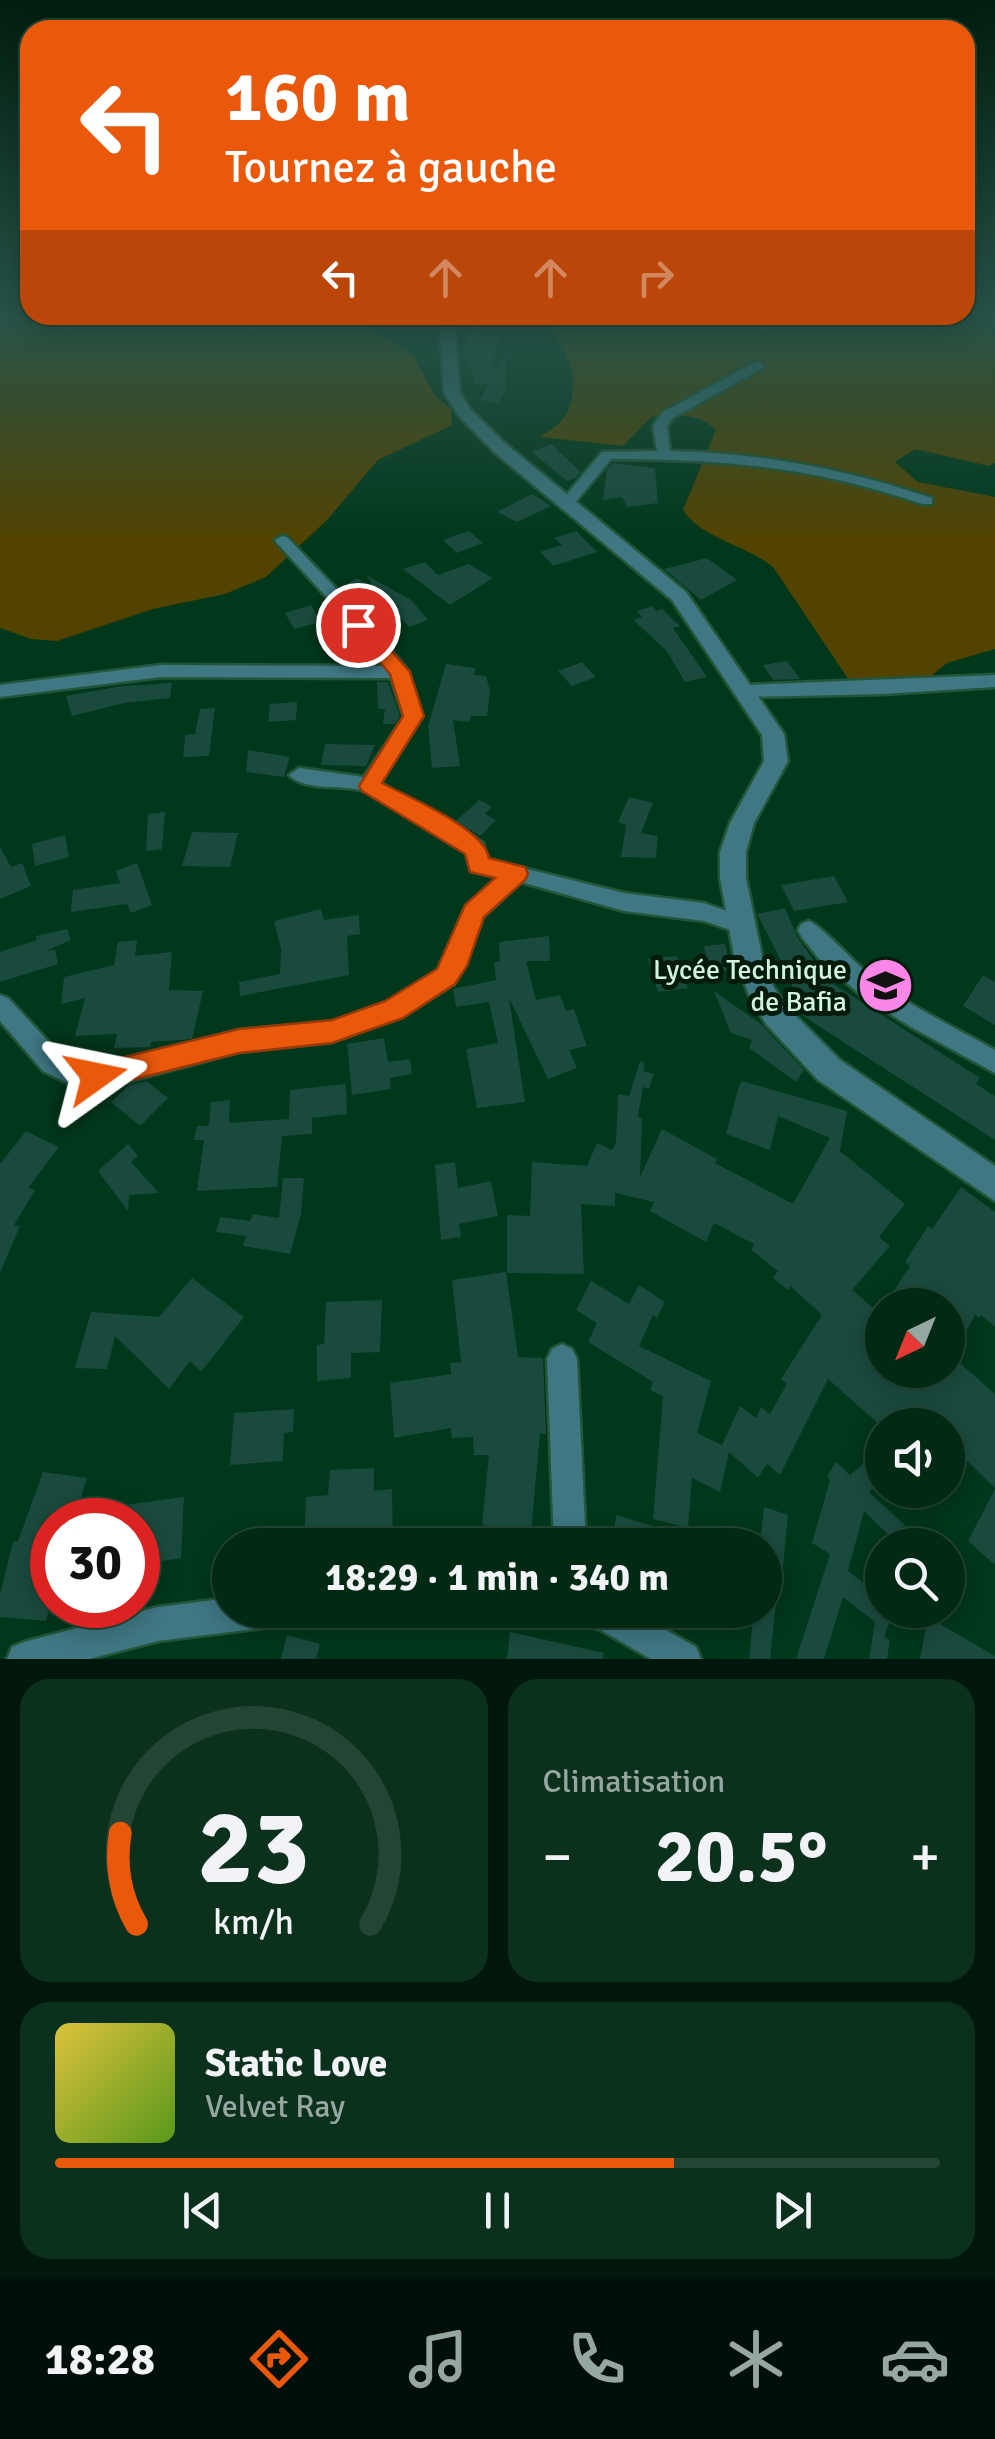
<!DOCTYPE html>
<html lang="fr">
<meta charset="utf-8">
<style>
:root{--surface:#012914;--page:#0b311d;--text:#f1f3f6;--muted:#96a6a0;--line:#234534;--accent:#ea580c}
body{margin:0;font-family:Signika,sans-serif;background:var(--page);color:var(--text);height:100vh;display:flex;flex-direction:column;font-size:38px;white-space:nowrap}
*{box-sizing:border-box;margin:0}
p{font-size:32px;color:var(--muted)}
.icon{flex:none;width:55px;height:55px;fill:none;stroke:currentColor;stroke-width:2;stroke-linecap:round;stroke-linejoin:round}
.map{position:relative;height:1659px;overflow:hidden}
.drawer{display:flex;flex-direction:column;gap:20px;padding:20px;background:#01170b;flex:1}
.drawer>*{flex:none}
.guide{position:absolute;left:20px;top:20px;width:955px;height:305px;border-radius:30px;box-shadow:0 5px 25px #0003,0 0 0 2px var(--line);background:#ea580c;color:#fff;overflow:hidden}
.needle{width:65px;rotate:223deg}
.buttons{position:absolute;left:865px;top:1288px;display:grid;gap:20px}
.buttons a{display:grid;place-items:center;width:100px;height:100px;border-radius:50%;background:var(--surface);box-shadow:0 5px 25px #0003,0 0 0 2px var(--line);font-size:50px}
.speed{position:absolute;left:30px;top:1498px;display:flex;gap:20px;font-size:50px;font-weight:700;text-align:center}
.speed>*{display:grid;place-content:center;width:130px;height:130px;border-radius:50%;background:var(--surface);box-shadow:0 5px 25px #0003,0 0 0 2px var(--line);line-height:1}
.speed .limit{border:15px solid #d22;background:#fff;color:#111}
.pin{position:absolute;display:grid;place-items:center;width:85px;height:85px;color:#fff;margin:-42px;border:5px solid #fff;border-radius:50%;box-shadow:0 2px 10px #0007}
.me{position:absolute;width:110px;margin:-55px;rotate:78deg;stroke-linejoin:round;filter:drop-shadow(0 0 8px #0008)}
.turn{display:flex;align-items:center;gap:35px;height:210px;padding:0 40px;font-size:45px}
.turn .icon{width:130px;height:130px;stroke-width:2.5}
.turn b{display:block;font-size:70px;line-height:85px}
.lanes{display:flex;align-items:center;height:95px;padding:0 40px;background:#0003;justify-content:center;gap:50px;direction:ltr}
.lanes .off{opacity:.35}
.big{font-size:75px;font-weight:700;line-height:1.1}
.drawer .card{flex:1;display:flex;flex-direction:column;justify-content:center;gap:15px;min-width:0;padding:0 35px;border-radius:30px;background:var(--page)}
.drawer .dial{align-items:center;gap:0}
.dial svg{height:260px;overflow:visible;fill:none;stroke:var(--line);stroke-width:7;stroke-linecap:round;text-anchor:middle}
.dial text{fill:var(--text);stroke:none}
.song{display:flex;align-items:center;gap:30px}
.cover{width:120px;height:120px;border-radius:15px;background:linear-gradient(135deg,hsl(50 70% 55%),hsl(90 70% 35%))}
.played{height:10px;border-radius:5px;background:linear-gradient(90deg,var(--accent) 70%,var(--line) 70%)}
.keys{display:flex;justify-content:space-around;direction:ltr}
.heat{display:flex;justify-content:space-between;align-items:center;font-size:55px;direction:ltr}
.drawer .tiles{flex:1;display:grid;gap:20px;grid-template-columns:1fr 1fr}
.card:last-child{grid-column:span 2}
.trip{position:absolute;left:212px;top:1528px;width:570px;height:100px;border-radius:50px;background:var(--surface);box-shadow:0 5px 25px #0003,0 0 0 2px var(--line);font-weight:700;line-height:100px;text-align:center}
.tabs{display:flex;height:160px;justify-content:space-around;align-items:center;background:#001008;color:var(--muted)}
.tabs .icon{width:70px;height:70px}
.tabs .current{color:var(--accent)}
.tabs b{font-size:45px;color:var(--text)}
.map>svg:first-child{display:block}
</style>
<div class="map">
<svg width="995" height="1659" viewBox="0 0 995 1659">
<rect width="100%" height="100%" fill="#01371a"/>
<g fill="#534300">
<polygon points="0,314 167,315 196,320 227,315 371,315 372,330 414,356 435,396 451,409 452,425 378,460 326,521 266,577 225,594 153,609 57,641 31,639 0,628"/>
<path d="M995,314V317L982,315L979,323L995,334V463L989,466L915,449L895,462L918,482L995,497V649L947,663L925,681L885,695H859L773,567C746,545 702,539 683,510L716,430C698,411 675,416 651,417L623,446L540,437C548,431 559,425 565,416C586,382 563,337 536,315Z"/>
</g>
<g fill="#1a4a3e">
<polygon points="471,319 490,321 481,335 500,337 491,368 498,368 506,355 506,389 498,403 480,400 489,384 475,384 467,356 462,361"/>
<polygon points="551,444 581,472 575,478 567,481 532,452"/>
<polygon points="613,463 655,468 658,503 627,507 622,497 603,500 607,469"/>
<polygon points="532,494 551,506 517,522 497,512"/>
<polygon points="469,531 483,543 457,553 443,540"/>
<polygon points="576,531 597,552 553,566 540,552 562,545 554,538"/>
<polygon points="707,558 737,580 701,600 664,569"/>
<polygon points="425,562 438,575 468,564 493,578 450,605 403,569"/>
<polygon points="366,575 411,600 428,620 409,627 389,604 376,611 343,586 357,578 368,585 372,583"/>
<polygon points="311,605 321,622 294,629 285,613"/>
<polygon points="652,606 657,611 662,609 680,626 673,628 707,677 685,682 666,650 633,620 642,617 637,611"/>
<polygon points="787,661 800,679 773,680 763,665"/>
<polygon points="582,662 596,677 572,686 558,671"/>
<polygon points="446,664 476,668 474,675 486,676 490,691 487,716 471,716 469,722 453,720 460,766 432,768 428,726"/>
<polygon points="377,682 388,682 400,716 395,724 383,724 385,709 378,709"/>
<polygon points="172,683 170,698 124,703 72,716 66,696 122,686"/>
<polygon points="297,702 296,720 268,722 270,704"/>
<polygon points="215,708 209,756 183,757 185,735 195,734 200,709"/>
<polygon points="325,744 375,745 366,766 321,765"/>
<polygon points="248,750 290,757 284,777 246,772"/>
<polygon points="629,797 653,803 641,833 658,836 656,858 621,857 626,825 618,822"/>
<polygon points="479,800 492,806 485,814 496,820 480,836 456,821"/>
<polygon points="165,812 162,849 146,851 148,814"/>
<polygon points="192,832 238,833 230,867 182,866"/>
<polygon points="65,835 69,857 35,866 32,844"/>
<polygon points="0,847 11,867 22,863 31,886 0,899"/>
<polygon points="137,863 152,905 131,913 127,904 71,912 73,890 120,883 116,871"/>
<polygon points="834,876 848,902 794,911 781,885"/>
<polygon points="785,908 798,938 827,980 980,1078 976,1084 995,1096 995,1140 797,1012 791,980 757,914"/>
<polygon points="321,909 324,920 359,915 360,934 347,936 349,975 240,996 239,982 280,974 281,949 274,921"/>
<polygon points="67,929 71,940 46,951 55,950 58,964 0,982 0,952 37,940 36,936"/>
<polygon points="549,936 550,961 526,961 536,1000 560,995 566,1011 574,1009 587,1046 569,1050 577,1068 548,1079 509,998 525,1102 477,1108 466,1049 498,1043 489,1002 456,1007 453,989 496,980 494,962 500,962 499,942"/>
<polygon points="137,940 135,956 172,952 169,990 203,991 192,1039 151,1042 150,1047 114,1048 117,1034 75,1036 85,998 61,1004 64,977 114,965 118,942"/>
<polygon points="725,944 730,964 731,974 706,958 704,946"/>
<polygon points="677,956 688,988 658,992 648,959"/>
<polygon points="983,975 995,982 995,1025 963,1006"/>
<polygon points="714,991 761,1024 804,1070 796,1082 749,1048 752,1040 731,1033"/>
<polygon points="384,1038 388,1062 410,1059 412,1074 390,1078 391,1089 352,1095 347,1044"/>
<polygon points="640,1061 644,1062 644,1071 654,1074 649,1089 643,1087 638,1116 642,1119 640,1177 662,1129 717,1159 715,1163 793,1204 830,1138 778,1116 770,1150 726,1134 739,1086 742,1081 847,1111 840,1151 905,1204 879,1237 890,1246 852,1290 882,1315 882,1370 948,1370 948,1305 884,1305 910,1266 905,1262 928,1226 932,1229 961,1187 995,1212 995,1327 981,1315 979,1318 975,1315 952,1356 995,1394 995,1488 948,1443 948,1425 880,1425 828,1379 780,1475 767,1464 758,1478 729,1452 720,1492 692,1478 688,1528 653,1519 663,1396 650,1390 653,1382 588,1342 597,1323 576,1310 591,1281 629,1304 639,1285 665,1302 657,1318 653,1315 639,1346 711,1381 697,1433 722,1445 740,1406 756,1418 761,1407 770,1414 787,1384 781,1379 822,1315 790,1286 788,1290 773,1278 778,1271 751,1250 754,1244 714,1223 706,1242 650,1211 654,1202 615,1193 615,1206 581,1204 584,1274 507,1273 507,1215 530,1216 532,1162 587,1166 597,1143 612,1150 616,1143 618,1094 629,1096"/>
<polygon points="146,1081 168,1098 140,1126 111,1102 129,1085"/>
<polygon points="346,1084 347,1114 312,1118 312,1134 282,1136 277,1187 197,1191 204,1140 194,1140 197,1126 209,1126 211,1102 230,1100 229,1123 289,1119 290,1090"/>
<polygon points="26,1131 59,1147 28,1188 35,1190 14,1225 20,1226 0,1273 0,1164"/>
<polygon points="128,1144 138,1156 131,1162 159,1193 129,1195 128,1211 98,1171"/>
<polygon points="455,1162 458,1188 491,1181 498,1216 459,1224 461,1237 441,1240 435,1165"/>
<polygon points="283,1178 304,1178 301,1214 290,1254 243,1246 246,1236 216,1232 220,1217 250,1221 253,1214 279,1218"/>
<polygon points="506,1272 518,1357 543,1358 546,1434 540,1434 531,1533 482,1525 489,1455 474,1455 473,1437 452,1438 451,1428 394,1438 390,1383 451,1374 450,1363 461,1362 452,1280"/>
<polygon points="192,1278 244,1317 201,1372 190,1361 169,1389 115,1336 107,1369 75,1368 91,1312 159,1317"/>
<polygon points="382,1300 380,1352 351,1353 351,1378 317,1381 317,1345 324,1344 326,1302"/>
<polygon points="294,1409 293,1432 284,1433 283,1461 230,1465 234,1413"/>
<polygon points="882,1448 882,1481 869,1492 926,1545 899,1545 864,1511 848,1571 882,1597 882,1610 894,1610 884,1637 890,1640 887,1659 869,1659 875,1622 843,1597 824,1659 796,1659 830,1554 812,1543 830,1480 827,1476 836,1462 850,1475"/>
<polygon points="374,1468 374,1491 392,1489 393,1545 304,1545 306,1497 328,1495 330,1470"/>
<polygon points="43,1472 87,1478 74,1520 52,1520 52,1595 46,1621 0,1617 0,1595 13,1541 18,1541"/>
<polygon points="995,1489 995,1565 968,1541"/>
<polygon points="184,1497 181,1558 138,1565 138,1520 123,1520 124,1505"/>
<polygon points="764,1507 788,1515 783,1567 780,1566 770,1659 749,1659 754,1610 765,1610 765,1545 760,1545"/>
<polygon points="616,1515 663,1529 661,1545 612,1545"/>
<polygon points="928,1617 995,1656 995,1659 920,1659"/>
<polygon points="510,1632 604,1653 603,1659 507,1659"/>
<polygon points="287,1635 320,1644 316,1659 281,1659"/>
</g>
<g fill="none" stroke-linecap="round" stroke-linejoin="round">
<defs>
<g id="minor">
<path d="M758,361L764,365L762,368L673,418L667,426L670,451C761,453 846,469 932,498V504H922C814,467 724,459 611,459L574,504H564V498L602,452L657,451L653,426L663,412Z"/>
<path d="M282,536L287,537L366,620L409,672L407,675L422,717L380,783L455,824L483,843L487,859L624,893L704,903L750,919L753,925L750,931L742,934L704,921L624,911L521,882L483,917L465,966L454,984L402,1017L332,1042L239,1052L126,1082L76,1087L43,1071L0,1021V995L8,998L61,1055L78,1065L126,1060L239,1030L332,1022L386,1003L438,970L466,906L498,877L471,871L466,853C442,835 392,801 365,791C343,784 305,792 289,775L299,768L364,777L404,717L391,678L161,677L0,697V685L161,665L384,666L354,627L277,543L275,540Z"/>
<polygon points="995,675 995,687 883,694 746,697 737,691 746,685"/>
<path d="M809,921C821,925 862,971 879,983C915,1009 956,1028 995,1050V1073L911,1027L862,996L819,959L801,936L798,930L801,924Z"/>
<polygon points="562,1344 572,1349 577,1359 586,1545 554,1545 547,1359 552,1349"/>
<polygon points="230,1598 230,1610 287,1610 282,1622 270,1627 158,1641 89,1659 7,1659 12,1647 24,1642 158,1607"/>
<polygon points="572,1610 631,1610 696,1647 701,1659 651,1659 599,1629 577,1622"/>
</g>
<polygon id="tertiary" points="439,315 453,315 460,392 470,409 506,444 686,592 784,734 788,761 754,823 746,852 746,878 762,956 773,986 786,1006 840,1060 995,1166 995,1201 818,1080 766,1024 751,1000 734,956 720,878 720,852 730,823 764,761 762,735 672,600 494,452 458,415 444,392"/>
</defs>
<use href="#minor" stroke="#235539" stroke-width="5"/>
<use href="#tertiary" stroke="#235539" stroke-width="5"/>
<use href="#minor" fill="#3f7783" fill-rule="evenodd"/>
<use href="#tertiary" fill="#3f7783" fill-rule="evenodd"/>
</g>
<linearGradient id="sky" x2="0" y2="1"><stop stop-color="#011e0e"/><stop offset="0.58" stop-color="#275349"/><stop offset="1" stop-color="#275349" stop-opacity="0"/></linearGradient>
<rect width="995" height="546" fill="url(#sky)"/>
<path fill="#ea580c" stroke="#983908" stroke-width="2.5" d="M358,619L365,621L410,672L424,716L382,783C408,797 485,829 489,858L525,867L528,874L525,880L484,917L467,966L455,984L403,1018L332,1043L239,1053L96,1089L87,1085L83,1076L87,1067L96,1064L239,1029L332,1020L385,1001L437,969L465,905L495,878L470,872L465,854L362,791L359,786L403,716L390,674L349,625Z"/>
<defs>
<symbol id="school-disc" viewBox="-11 -11 22 22"><circle r="9.5" fill="#fa87e7" stroke="#021b0b"/><path d="M0-5L7-2L0 1L-7-2ZM-4 1L0 2.5L4 1V4Q0 6-4 4Z" fill="#111"/></symbol>
</defs>
<g fill-rule="evenodd">
<use href="#school-disc" x="854" y="954" width="63" height="63"/>
</g>
<g text-anchor="middle" stroke-width="10" stroke-linejoin="round" paint-order="stroke">
<g font-size="28" fill="#d3f4dc" stroke="#021b0b" text-anchor="end">
<text x="847" y="979">Lycée Technique<tspan x="847" dy="32">de Bafia</tspan></text>
</g>
</g>
</svg>
<div class="buttons">
<a><svg class="needle" viewBox="-14 -14 28 28"><path d="M0-13l5 13h-10z" fill="#e53935"/><path d="M0 13l5-13h-10z" fill="#96a6a0"/></svg></a>
<a><svg class="icon" aria-label="sound" viewBox="0 0 24 24"><path d="M4 9h4l5-4v14l-5-4H4zM17 9q2 3 0 6"/></svg></a>
<a><svg class="icon" aria-label="search" viewBox="0 0 24 24"><circle cx="10" cy="10" r="6"/><path d="M15 15l6 6"/></svg></a>
</div>
<div class="speed"><div class="limit">30</div></div>
<div class="pin" style="left:358px;top:625px;background:#d93025"><svg class="icon" aria-label="arrive" viewBox="0 0 24 24"><path d="M6 21V4h12l-3 4 3 4H6"/></svg></div>
<svg class="me" style="left:96px;top:1076px" viewBox="-20 -20 40 40"><path d="M0-17L14 15 0 8-14 15z" fill="#ea580c" stroke="#fff" stroke-width="4"/></svg>
<div class="trip">18:29 · 1 min · 340 m</div>
<div class="guide">
<div class="turn"><svg class="icon" aria-label="left" viewBox="0 0 24 24"><path d="M17 20v-9H6M10 6l-5 5 5 5"/></svg><div><b>160 m</b>Tournez à gauche</div></div>
<div class="lanes"><svg class="icon" aria-label="left" viewBox="0 0 24 24"><path d="M17 20v-9H6M10 6l-5 5 5 5"/></svg><svg class="icon off" aria-label="ahead" viewBox="0 0 24 24"><path d="M12 20V5M6 11l6-6 6 6"/></svg><svg class="icon off" aria-label="ahead" viewBox="0 0 24 24"><path d="M12 20V5M6 11l6-6 6 6"/></svg><svg class="icon off" aria-label="right" viewBox="0 0 24 24"><path d="M7 20v-9h11M14 6l5 5-5 5"/></svg></div>
</div>
</div>
<section class="drawer">
<div class="tiles">
<div class="card dial"><svg viewBox="0 0 100 80">
<path d="M14 69A42 42 0 1 1 86 69"/>
<path d="M14 69A42 42 0 0 1 9 41" stroke="#ea580c"/>
<text x="50" y="56" font-size="32" font-weight="700">23</text>
<text x="50" y="72" font-size="11">km/h</text>
</svg></div>
<div class="card"><p>Climatisation</p>
<div class="heat"><a>−</a><b class="big">20.5°</b><a>+</a></div>
</div>
<div class="card">
<div class="song"><i class="cover"></i><div><b>Static Love</b><p>Velvet Ray</p></div></div>
<div class="played"></div>
<div class="keys"><svg class="icon" aria-label="previous" viewBox="0 0 24 24"><path d="M18 5L8 12l10 7zM5 5v14"/></svg><svg class="icon" aria-label="pause" viewBox="0 0 24 24"><path d="M8 5v14M16 5v14"/></svg><svg class="icon" aria-label="next" viewBox="0 0 24 24"><path d="M6 5l10 7-10 7zM19 5v14"/></svg></div>
</div>
</div>
</section>
<nav class="tabs">
<b>18:28</b>
<svg class="icon current" aria-label="directions" viewBox="0 0 24 24"><path d="M12 3l9 9-9 9-9-9zM9 14v-3h6M13 9l2 2-2 2"/></svg>
<svg class="icon" aria-label="music" viewBox="0 0 24 24"><path d="M9 18V5l10-2v13"/><circle cx="6" cy="18" r="3"/><circle cx="16" cy="16" r="3"/></svg>
<svg class="icon" aria-label="phone" viewBox="0 0 24 24"><path d="M5 4h4l2 5-3 2q2 4 5 5l2-3 5 2v4C11 20 4 13 5 4z"/></svg>
<svg class="icon" aria-label="climate" viewBox="0 0 24 24"><path d="M12 3v18M4 7l16 10M4 17L20 7"/></svg>
<svg class="icon" aria-label="car" viewBox="0 0 24 24"><path d="M5 17H2v-5l4-1 3-4h7l3 4 3 1v5h-3M9 17h6M6 11h13"/><circle cx="7" cy="17" r="2"/><circle cx="17" cy="17" r="2"/></svg>
</nav>
